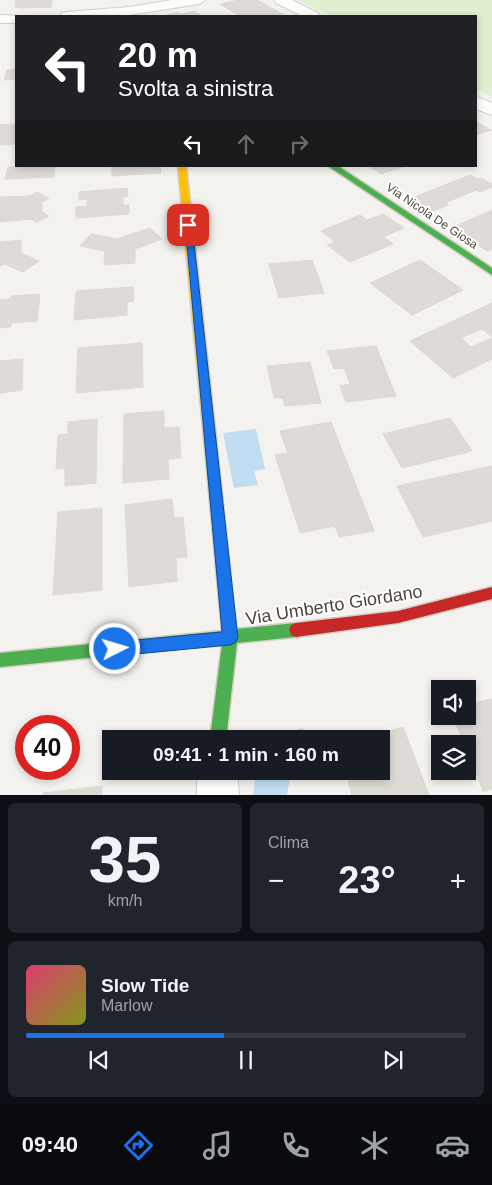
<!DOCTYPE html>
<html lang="it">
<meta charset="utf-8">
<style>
:root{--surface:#171b24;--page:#20242c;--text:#f1f3f6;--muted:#9ea1a6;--line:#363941;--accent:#1a73e8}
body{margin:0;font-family:Helvetica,sans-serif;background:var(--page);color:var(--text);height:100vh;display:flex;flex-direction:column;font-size:19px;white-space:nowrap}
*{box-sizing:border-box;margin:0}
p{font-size:16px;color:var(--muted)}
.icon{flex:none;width:28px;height:28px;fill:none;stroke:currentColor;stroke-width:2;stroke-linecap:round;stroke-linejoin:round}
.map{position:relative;height:795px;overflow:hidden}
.panel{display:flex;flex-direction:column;gap:8px;padding:8px;background:#0d0f14;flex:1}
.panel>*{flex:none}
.guide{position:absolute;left:15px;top:15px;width:462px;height:152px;border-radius:0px;box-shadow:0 2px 8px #0003;background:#202124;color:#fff;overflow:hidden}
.controls{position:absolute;left:431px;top:680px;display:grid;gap:10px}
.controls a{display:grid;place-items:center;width:45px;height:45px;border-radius:0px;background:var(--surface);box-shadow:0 2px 8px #0003;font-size:25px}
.speed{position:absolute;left:15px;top:715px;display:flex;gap:10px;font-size:25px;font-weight:700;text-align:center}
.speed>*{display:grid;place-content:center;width:65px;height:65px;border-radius:50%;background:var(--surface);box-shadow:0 2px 8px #0003;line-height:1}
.speed .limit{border:8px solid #d22;background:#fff;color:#111}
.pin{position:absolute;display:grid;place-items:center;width:42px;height:42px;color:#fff;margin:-21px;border-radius:10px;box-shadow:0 2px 8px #0006}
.me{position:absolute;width:55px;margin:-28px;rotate:85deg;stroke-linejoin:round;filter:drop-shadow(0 0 4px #0008)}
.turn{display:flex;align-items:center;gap:18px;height:105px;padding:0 20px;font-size:22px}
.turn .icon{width:65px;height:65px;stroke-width:2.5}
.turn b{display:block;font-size:35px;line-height:42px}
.lanes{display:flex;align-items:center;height:48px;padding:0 20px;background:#0003;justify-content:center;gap:25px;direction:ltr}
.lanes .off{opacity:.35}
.big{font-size:38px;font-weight:700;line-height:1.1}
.panel .card{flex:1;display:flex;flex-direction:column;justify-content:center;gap:8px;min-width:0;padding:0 18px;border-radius:8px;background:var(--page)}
.panel .dial{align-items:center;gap:0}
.dial b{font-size:65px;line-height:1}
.song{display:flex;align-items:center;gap:15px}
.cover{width:60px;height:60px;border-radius:8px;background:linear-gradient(135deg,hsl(340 70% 55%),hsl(70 70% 35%))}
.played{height:5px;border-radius:2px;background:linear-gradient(90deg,var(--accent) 45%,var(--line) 45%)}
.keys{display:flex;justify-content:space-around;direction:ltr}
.heat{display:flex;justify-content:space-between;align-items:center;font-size:28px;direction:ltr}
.panel .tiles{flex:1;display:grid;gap:8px;grid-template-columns:1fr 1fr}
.card:last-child{grid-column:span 2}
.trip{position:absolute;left:102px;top:730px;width:288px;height:50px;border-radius:0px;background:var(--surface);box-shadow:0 2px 8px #0003;font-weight:700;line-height:50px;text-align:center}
.tab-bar{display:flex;height:80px;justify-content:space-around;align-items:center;background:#090b0e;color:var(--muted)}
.tab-bar .icon{width:35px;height:35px}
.tab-bar .current{color:var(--accent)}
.tab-bar b{font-size:22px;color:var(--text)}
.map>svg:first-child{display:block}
</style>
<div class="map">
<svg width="492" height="795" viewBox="0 0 492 795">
<rect width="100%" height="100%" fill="#f4f2ee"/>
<polygon fill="#e1eecf" points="297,0 492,0 492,97 476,89 476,16 330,16"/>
<g fill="#c0ddf1">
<polygon points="256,429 265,469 254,471 258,485 234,488 223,433"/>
<polygon points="303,728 305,739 262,739 262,737"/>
<polygon points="256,771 291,771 287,795 253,795"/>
</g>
<g fill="#dedbd6" stroke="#dcd9d4">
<polygon points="16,0 52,0 51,7 21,8 15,7"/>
<polygon points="239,0 257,0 286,16 240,16 220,4"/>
<polygon points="194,11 202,16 166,15 178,12 180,14"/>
<polygon points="16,69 16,79 4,80 7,70"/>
<polygon points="476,122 491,130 476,135"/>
<polygon points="16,124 16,144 0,145 0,125"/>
<polygon points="55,166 54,177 5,179 8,167"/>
<polygon points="112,166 160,166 161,173 112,176"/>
<polygon points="369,166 405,166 381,174"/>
<polygon points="470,175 477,179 481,178 492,184 492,187 480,192 476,190 445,203 448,205 431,212 418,203 422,201 415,197"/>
<polygon points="127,188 128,196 123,197 123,206 129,205 129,214 76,218 76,207 87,206 87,199 79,200 79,192"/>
<polygon points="37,192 49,198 42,202 42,212 49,216 37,222 31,219 0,222 0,197 30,196"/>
<polygon points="492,210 492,249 487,251 451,228"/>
<polygon points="383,214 404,228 383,237 393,244 350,262 327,245 335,242 321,231 360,215 367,220"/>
<polygon points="150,228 162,239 135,249 135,263 104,265 105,251 80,246 91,234 117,239"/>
<polygon points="21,240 21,253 39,261 23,272 5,264 0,266 0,242"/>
<polygon points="312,260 324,293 279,298 269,264"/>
<polygon points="420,260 463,290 412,315 370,283"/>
<polygon points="133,287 134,301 127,302 127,315 74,320 76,291"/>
<polygon points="40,294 37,321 11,323 11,327 0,328 0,300 10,299 11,296"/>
<polygon points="492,303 492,337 482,329 461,338 471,347 492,338 492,359 453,378 410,341"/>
<polygon points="142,343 143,387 76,393 78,348"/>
<polygon points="376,346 396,396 346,402 340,386 350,384 344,368 334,369 327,351"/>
<polygon points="23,359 22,390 0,393 0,361"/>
<polygon points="310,362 321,403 285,406 283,398 274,398 267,366"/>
<polygon points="164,411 164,428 179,427 181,458 168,459 169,479 123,483 124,414"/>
<polygon points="450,418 472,451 402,468 383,434"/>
<polygon points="97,419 96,483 65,486 65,468 56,469 58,435 68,434 68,422"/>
<polygon points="331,422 374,531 339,537 335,526 300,533 275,455 288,453 280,431"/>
<polygon points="492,466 492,521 423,537 397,486"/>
<polygon points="172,499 174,518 183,517 187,557 176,558 177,581 129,587 125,505"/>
<polygon points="102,508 102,590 53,595 58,512"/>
<polygon points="492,699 492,789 483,791 468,752 468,744 464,744 453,716 468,716 468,704"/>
<polygon points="403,727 429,795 352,795 345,771 381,771 381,739 356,739"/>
<polygon points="102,786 102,795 43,795 43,793"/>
</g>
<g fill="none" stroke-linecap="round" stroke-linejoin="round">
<defs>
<g id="street">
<polygon points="172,0 206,0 199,4 129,15 60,16 62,13 67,12 129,7"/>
<polygon points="274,0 292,0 318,13 320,16 302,16 276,3"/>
<polygon points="0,15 21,16 16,16 16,23 0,23"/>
<polygon points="476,97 492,103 492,115 476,109"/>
<polygon points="197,771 237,771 239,795 197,795"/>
</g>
<g id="fast">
<polygon points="328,166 338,166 492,268 492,275"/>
<polygon points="210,434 214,435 216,438 236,629 296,623 301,625 303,630 301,635 296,637 237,643 226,739 210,739 222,644 0,667 0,653 222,631 204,438 206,435"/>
</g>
<polygon id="slow" points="178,166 186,166 216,438 214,441 206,441 204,438"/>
<polygon id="jam" points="492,587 492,599 398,623 296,637 291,635 289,630 291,625 296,623 398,611"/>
</defs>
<use href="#street" stroke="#d2d0cb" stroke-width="2"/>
<use href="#fast" stroke="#d3cfc5" stroke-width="3"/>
<use href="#slow" stroke="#d3cfc5" stroke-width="3"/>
<use href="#jam" stroke="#d3cfc5" stroke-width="3"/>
<use href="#street" fill="#fdfdfc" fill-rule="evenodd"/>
<use href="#fast" fill="#4caf50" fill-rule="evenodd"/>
<use href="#slow" fill="#ffc107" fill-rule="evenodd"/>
<use href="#jam" fill="#c62828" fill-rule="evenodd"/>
</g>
<polygon fill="#1a73e8" stroke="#114b97" points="185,223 191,223 192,225 238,638 235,643 230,645 115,656 110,654 108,649 110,644 115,642 222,632"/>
<g text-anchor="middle" stroke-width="4" stroke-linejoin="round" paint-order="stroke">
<g font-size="12" fill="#4b4439" stroke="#fff">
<text transform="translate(432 216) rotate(34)" y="4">Via Nicola De Giosa</text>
</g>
<g font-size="18" fill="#4b4439" stroke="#fff">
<text transform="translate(334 605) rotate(-9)" y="6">Via Umberto Giordano</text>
</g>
</g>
</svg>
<div class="controls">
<a><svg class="icon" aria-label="sound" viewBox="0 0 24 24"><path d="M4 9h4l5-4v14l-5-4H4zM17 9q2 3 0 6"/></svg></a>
<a><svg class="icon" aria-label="layers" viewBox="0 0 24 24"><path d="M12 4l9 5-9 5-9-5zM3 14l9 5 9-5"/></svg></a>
</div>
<div class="speed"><div class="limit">40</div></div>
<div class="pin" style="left:188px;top:225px;background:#d93025"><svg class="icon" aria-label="arrive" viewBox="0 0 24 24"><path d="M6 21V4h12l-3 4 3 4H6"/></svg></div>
<svg class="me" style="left:115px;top:649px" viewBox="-20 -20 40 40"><circle r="17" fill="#1a73e8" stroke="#fff" stroke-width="3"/><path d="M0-11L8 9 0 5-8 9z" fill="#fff"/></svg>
<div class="trip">09:41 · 1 min · 160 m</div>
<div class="guide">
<div class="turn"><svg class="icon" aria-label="left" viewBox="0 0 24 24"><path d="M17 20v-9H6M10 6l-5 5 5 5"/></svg><div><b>20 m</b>Svolta a sinistra</div></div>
<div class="lanes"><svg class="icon" aria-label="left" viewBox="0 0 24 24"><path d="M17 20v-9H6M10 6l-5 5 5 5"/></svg><svg class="icon off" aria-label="ahead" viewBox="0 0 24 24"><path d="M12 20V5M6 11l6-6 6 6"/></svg><svg class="icon off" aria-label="right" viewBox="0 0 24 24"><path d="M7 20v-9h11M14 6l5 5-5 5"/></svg></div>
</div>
</div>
<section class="panel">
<div class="tiles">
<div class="card dial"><b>35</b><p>km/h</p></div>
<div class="card"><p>Clima</p>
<div class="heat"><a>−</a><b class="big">23°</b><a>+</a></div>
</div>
<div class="card">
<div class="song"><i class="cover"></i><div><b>Slow Tide</b><p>Marlow</p></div></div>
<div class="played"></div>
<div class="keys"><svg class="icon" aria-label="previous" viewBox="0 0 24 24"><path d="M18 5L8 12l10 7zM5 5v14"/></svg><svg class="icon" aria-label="pause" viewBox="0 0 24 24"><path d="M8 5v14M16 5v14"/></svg><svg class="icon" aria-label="next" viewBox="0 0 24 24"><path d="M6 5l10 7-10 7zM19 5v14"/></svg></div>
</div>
</div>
</section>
<nav class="tab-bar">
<b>09:40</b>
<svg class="icon current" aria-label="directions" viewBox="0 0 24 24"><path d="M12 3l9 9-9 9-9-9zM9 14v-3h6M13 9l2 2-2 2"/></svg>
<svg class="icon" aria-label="music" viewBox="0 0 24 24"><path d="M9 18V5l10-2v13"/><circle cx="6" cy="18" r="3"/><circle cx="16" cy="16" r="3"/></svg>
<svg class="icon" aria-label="phone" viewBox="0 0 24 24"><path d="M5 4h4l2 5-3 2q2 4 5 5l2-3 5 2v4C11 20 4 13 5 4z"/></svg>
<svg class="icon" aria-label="climate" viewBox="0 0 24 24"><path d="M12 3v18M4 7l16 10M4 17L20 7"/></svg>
<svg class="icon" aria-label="car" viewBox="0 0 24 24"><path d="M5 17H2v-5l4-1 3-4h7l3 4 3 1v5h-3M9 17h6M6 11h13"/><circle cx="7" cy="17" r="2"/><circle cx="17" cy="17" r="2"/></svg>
</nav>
